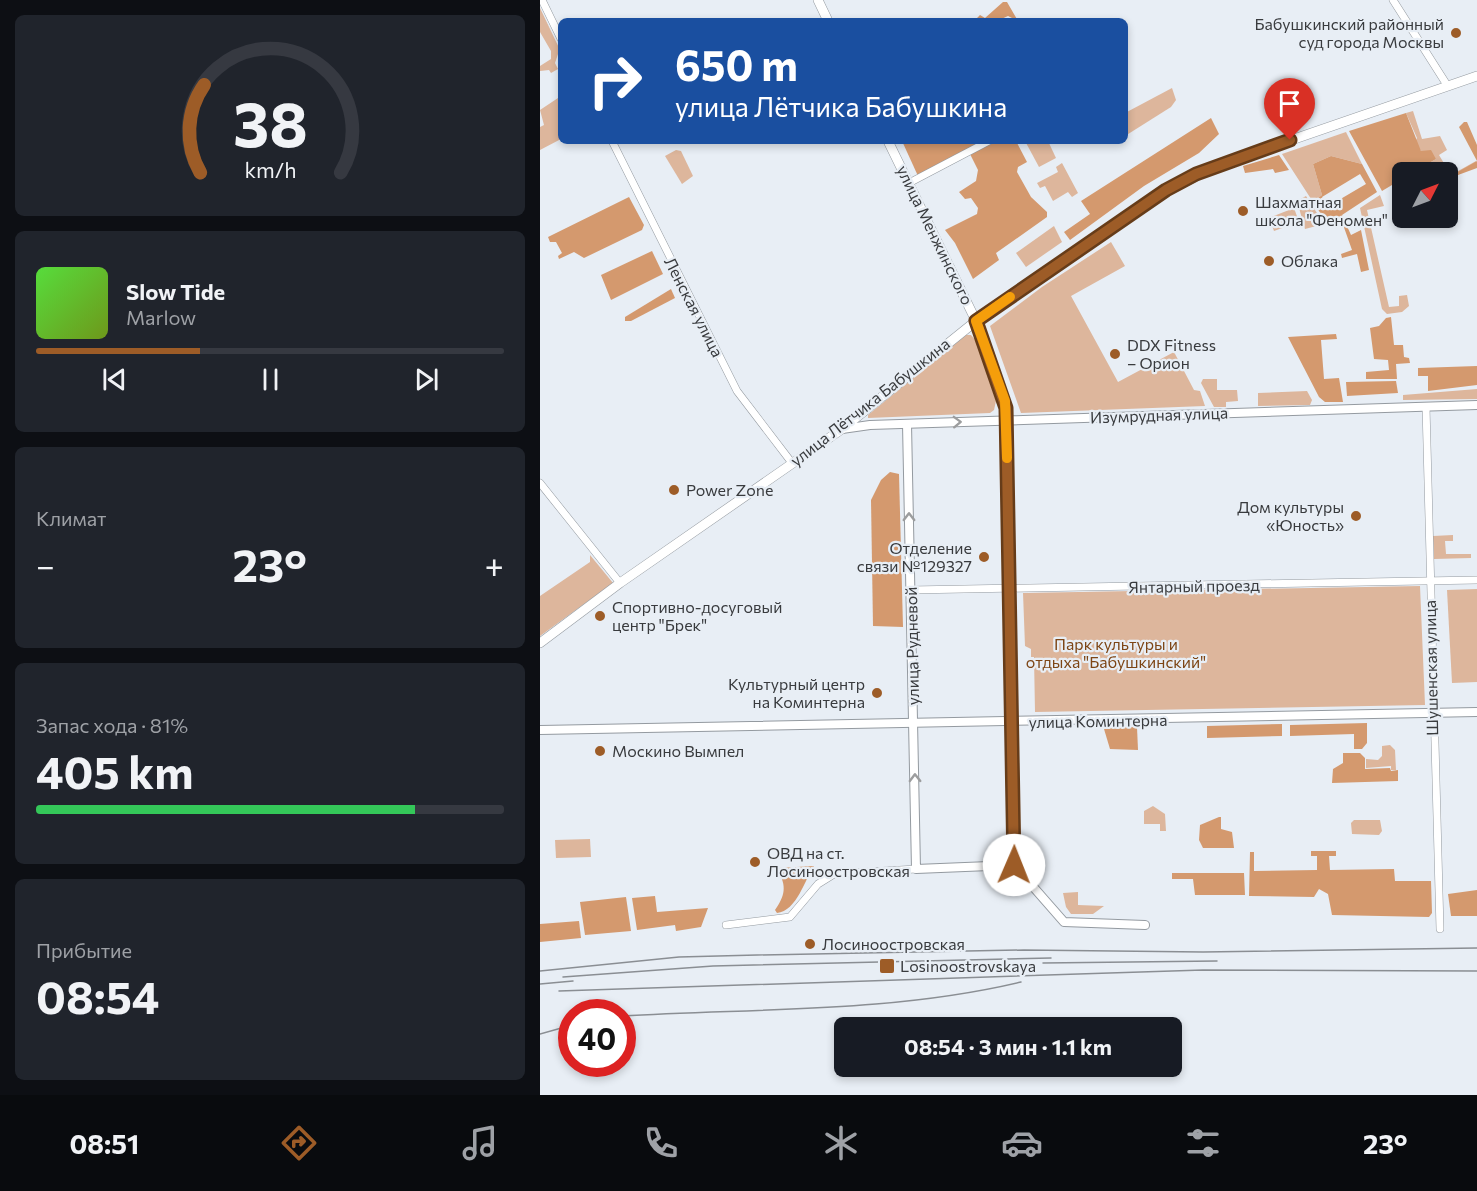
<!DOCTYPE html>
<html lang="ru">
<meta charset="utf-8">
<style>
:root{--surface:#171b24;--page:#20242c;--text:#f1f3f6;--muted:#9ea1a6;--line:#363941;--accent:#9d5c27}
body{margin:0;font-family:Commissioner,sans-serif;background:var(--page);color:var(--text);height:100vh;display:flex;flex-direction:column;font-size:22px;white-space:nowrap}
*{box-sizing:border-box;margin:0}
p{font-size:20px;color:var(--muted)}
.icon{flex:none;width:33px;height:33px;fill:none;stroke:currentColor;stroke-width:2;stroke-linecap:round;stroke-linejoin:round}
.map{position:relative;flex:1;overflow:hidden}
.side{display:flex;flex-direction:column;gap:15px;padding:15px;background:#0d0f14;width:540px}
.side>*{flex:none}
.guide{position:absolute;left:18px;top:18px;width:570px;height:126px;border-radius:9px;box-shadow:0 3px 9px #0003;background:#1a4fa0;color:#fff;overflow:hidden}
.needle{width:39px;rotate:48deg}
.fabs{position:absolute;left:852px;top:162px;display:grid;gap:12px}
.fabs a{display:grid;place-items:center;width:66px;height:66px;border-radius:9px;background:var(--surface);box-shadow:0 3px 9px #0003;font-size:30px}
.speed{position:absolute;left:18px;top:999px;display:flex;gap:12px;font-size:30px;font-weight:700;text-align:center}
.speed>*{display:grid;place-content:center;width:78px;height:78px;border-radius:50%;background:var(--surface);box-shadow:0 3px 9px #0003;line-height:1}
.speed .limit{border:9px solid #d22;background:#fff;color:#111}
.pin{position:absolute;display:grid;place-items:center;width:51px;height:51px;color:#fff;margin:-62px -26px;border-radius:50% 50% 50% 0;rotate:-45deg;box-shadow:0 0 6px #0007}
.pin .icon{rotate:45deg}
.me{position:absolute;width:66px;margin:-33px;rotate:1deg;stroke-linejoin:round;filter:drop-shadow(0 0 4px #0008)}
.turn{display:flex;align-items:center;gap:21px;height:126px;padding:0 18px;font-size:27px}
.turn .icon{width:78px;height:78px;stroke-width:2.5}
.turn b{display:block;font-size:42px;line-height:51px}
.big{font-size:45px;font-weight:700;line-height:1.1}
.side .tile{flex:1;display:flex;flex-direction:column;justify-content:center;gap:9px;min-width:0;padding:0 21px;border-radius:9px;background:var(--page)}
.side .dial{align-items:center;gap:0}
.dial svg{height:156px;overflow:visible;fill:none;stroke:var(--line);stroke-width:7;stroke-linecap:round;text-anchor:middle}
.dial text{fill:var(--text);stroke:none}
.song{display:flex;align-items:center;gap:18px}
.cover{width:72px;height:72px;border-radius:9px;background:linear-gradient(135deg,hsl(110 70% 55%),hsl(80 70% 35%))}
.played{height:6px;border-radius:3px;background:linear-gradient(90deg,var(--accent) 35%,var(--line) 35%)}
.keys{display:flex;justify-content:space-around;direction:ltr}
.heat{display:flex;justify-content:space-between;align-items:center;font-size:33px;direction:ltr}
.charge{height:9px;border-radius:4px;background:linear-gradient(90deg,#34c759 81%,var(--line) 0)}
.trip{position:absolute;left:294px;top:1017px;width:348px;height:60px;border-radius:9px;background:var(--surface);box-shadow:0 3px 9px #0003;font-weight:700;line-height:60px;text-align:center}
.menu{display:flex;height:96px;justify-content:space-around;align-items:center;background:#090b0e;color:var(--muted)}
.menu .icon{width:42px;height:42px}
.menu .selected{color:var(--accent)}
.menu b{font-size:27px;color:var(--text)}
main{display:flex;flex:1;min-height:0}
.map>svg:first-child{display:block}
</style>
<main>
<section class="side">
<div class="tile dial"><svg viewBox="0 0 100 80">
<path d="M14 69A42 42 0 1 1 86 69"/>
<path d="M14 69A42 42 0 0 1 16 24" stroke="#9d5c27"/>
<text x="50" y="56" font-size="32" font-weight="700">38</text>
<text x="50" y="72" font-size="11">km/h</text>
</svg></div>
<div class="tile">
<div class="song"><i class="cover"></i><div><b>Slow Tide</b><p>Marlow</p></div></div>
<div class="played"></div>
<div class="keys"><svg class="icon" aria-label="previous" viewBox="0 0 24 24"><path d="M18 5L8 12l10 7zM5 5v14"/></svg><svg class="icon" aria-label="pause" viewBox="0 0 24 24"><path d="M8 5v14M16 5v14"/></svg><svg class="icon" aria-label="next" viewBox="0 0 24 24"><path d="M6 5l10 7-10 7zM19 5v14"/></svg></div>
</div>
<div class="tile"><p>Климат</p>
<div class="heat"><a>−</a><b class="big">23°</b><a>+</a></div>
</div>
<div class="tile"><p>Запас хода · 81%</p><b class="big">405 km</b><div class="charge"></div></div>
<div class="tile"><p>Прибытие</p><b class="big">08:54</b></div>
</section>
<div class="map">
<svg width="937" height="1095" viewBox="0 0 937 1095">
<rect width="100%" height="100%" fill="#e8eef5"/>
<g fill="#ddb69c">
<polygon points="0,8 21,52 18,54 15,63 18,69 11,73 9,70 0,71 0,66 11,59 11,51 0,32"/>
<polygon points="632,88 636,100 631,107 585,136 585,113"/>
<polygon points="21,96 21,139 0,150 0,127 4,125 0,110"/>
<polygon points="873,111 882,139 900,136 907,150 899,155 911,175 936,161 937,165 908,180 908,172 899,172 897,170 892,172 874,172 896,159 881,151 875,142 877,138 866,113"/>
<polygon points="806,132 822,164 791,156 773,164 782,195 773,202 742,154"/>
<polygon points="485,141 508,141 516,158 499,167"/>
<polygon points="136,150 141,151 153,176 142,184 125,156"/>
<polygon points="522,163 538,193 532,197 528,192 513,201 505,186 500,188 497,183 518,172 516,167"/>
<polygon points="840,195 844,206 827,210 849,307 859,306 859,296 867,295 869,306 862,312 847,314 842,309 820,208"/>
<polygon points="766,196 784,224 765,229 757,201"/>
<polygon points="754,208 759,222 734,231 729,218"/>
<polygon points="514,226 522,242 486,267 476,253"/>
<polygon points="571,242 585,266 531,296 578,382 634,352 654,390 660,391 665,406 481,413 450,326 502,287"/>
<polygon points="426,335 431,335 436,341 456,401 454,410 450,413 328,418 328,415"/>
<polygon points="663,379 677,379 677,390 697,390 698,401 686,402 686,407 674,407 661,383"/>
<polygon points="937,389 937,399 863,400 863,395"/>
<polygon points="767,391 772,400 770,405 718,406 718,393"/>
<polygon points="913,535 913,541 905,541 906,554 931,554 931,558 894,559 893,536"/>
<polygon points="50,555 73,583 0,636 0,596 50,562"/>
<polygon points="880,586 885,705 495,712 494,657 491,657 491,649 485,646 483,593"/>
<polygon points="937,589 937,682 912,683 907,590"/>
<polygon points="850,745 855,750 856,770 851,770 851,766 826,768 826,759 838,760 842,756 842,746"/>
<polygon points="613,806 625,814 626,831 620,831 620,824 604,824 604,811"/>
<polygon points="814,820 840,820 842,831 839,835 812,834 811,823"/>
<polygon points="50,839 51,857 16,858 15,840"/>
<polygon points="538,892 538,905 564,906 553,914 531,914 526,907 523,893"/>
</g>
<g fill="#d4996e" fill-rule="evenodd">
<polygon points="463,2 467,2 478,21 468,16 457,21 434,21 440,15 445,18"/>
<polygon points="866,113 881,151 891,150 896,159 874,172 862,172 862,179 842,191 809,131"/>
<polygon points="671,118 679,134 659,153 604,186 530,240 524,232 550,214 541,201"/>
<polygon points="924,122 927,122 937,145 937,168 918,175 916,173 937,161 919,127"/>
<polygon points="362,141 445,141 378,176"/>
<polygon points="455,141 476,141 487,162 478,167 477,172 491,197 507,212 507,217 456,253 459,260 433,279 415,243 405,230 437,214 438,208 431,198 425,199 419,192 436,181 438,170 430,154"/>
<polygon points="739,155 749,170 735,173 733,169 705,173 703,166"/>
<path d="M791,156L822,164L837,192L802,215L811,235L821,230L829,270L821,272L817,254L802,258L801,254L812,250L801,219L787,223L773,202L782,195L773,164ZM820,174L826,184L787,207L782,197Z"/>
<polygon points="89,197 104,225 102,230 44,258 34,252 19,259 18,256 22,253 16,242 10,242 8,237"/>
<polygon points="112,251 123,274 71,300 61,275"/>
<polygon points="131,289 135,298 91,321 85,321 85,317"/>
<polygon points="851,317 854,345 863,345 864,357 869,358 870,363 856,364 857,379 826,379 826,372 849,370 848,360 834,359 830,328 839,326 846,318"/>
<polygon points="796,334 797,339 781,340 784,379 799,378 803,402 785,402 779,397 748,337"/>
<polygon points="937,366 937,385 888,391 888,376 878,376 878,368"/>
<polygon points="856,381 858,393 807,396 806,382"/>
<polygon points="350,472 359,474 363,627 333,626 331,500 341,480"/>
<polygon points="827,723 827,743 822,749 814,749 814,734 750,736 750,725"/>
<polygon points="742,724 742,736 667,738 667,726"/>
<polygon points="567,727 597,727 598,750 570,749 564,729"/>
<polygon points="803,753 820,753 825,758 825,769 850,768 851,771 858,770 858,781 792,783 793,769 803,763"/>
<polygon points="679,817 681,817 681,829 692,832 694,848 663,848 659,840 660,825"/>
<polygon points="771,851 796,851 796,856 789,856 790,870 854,869 855,881 891,881 892,913 889,917 792,915 788,894 779,889 774,897 709,896 710,852 714,852 714,871 777,870 777,856 771,856"/>
<path d="M274,866C265,879 257,911 237,913L235,910C245,896 247,886 238,871L239,868Z"/>
<polygon points="632,873 704,873 705,895 655,895 653,879 632,879"/>
<polygon points="937,890 937,916 911,916 908,894"/>
<polygon points="115,896 117,912 168,908 161,927 136,931 135,925 97,930 92,898"/>
<polygon points="86,897 91,931 45,935 40,902"/>
<polygon points="39,921 41,938 0,942 0,924"/>
</g>
<g fill="none" stroke-linecap="round" stroke-linejoin="round">
<defs>
<g id="minor">
<polyline points="2,0 21,39"/>
<polyline points="853,0 907,85"/>
<polyline points="72,141 197,391 252,463"/>
<polyline points="369,183 449,141"/>
<polyline points="886,407 900,929"/>
<polyline points="0,483 80,583"/>
<polyline points="371,590 937,580"/>
<polyline points="186,925 250,917 278,884 294,874 376,869"/>
</g>
<g id="tertiary">
<polyline points="436,321 466,408 474,865"/>
<polyline points="367,424 376,869 474,865"/>
<polyline points="302,429 330,425 937,405"/>
<polyline points="0,730 937,712"/>
<polyline points="474,865 524,922 605,925"/>
</g>
<g id="secondary">
<polyline points="278,0 288,21"/>
<polyline points="348,141 436,321"/>
<polyline points="0,643 80,583 302,429 436,321 608,201 676,166 937,76"/>
</g>
</defs>
<use href="#minor" stroke="#949aa0" stroke-width="8"/>
<use href="#tertiary" stroke="#949aa0" stroke-width="10"/>
<use href="#secondary" stroke="#949aa0" stroke-width="10"/>
<use href="#minor" stroke="#fff" stroke-width="7"/>
<use href="#tertiary" stroke="#fff" stroke-width="8"/>
<use href="#secondary" stroke="#fff" stroke-width="9"/>
<g stroke="#8a8e93" stroke-width="1.5">
<polyline points="503,963 677,961"/>
<polyline points="0,971 139,957 217,955 484,950 663,952 937,948"/>
<polyline points="23,977 173,966 511,958"/>
<polyline points="0,984 33,981"/>
<polyline points="19,991 663,970 937,971"/>
<path d="M82,1016C215,1008 351,1013 481,982"/>
<polyline points="0,1034 32,1025"/>
</g>
</g>
<defs><path id="oneway-chevron" d="M-2-3.5L2.5 0L-2 3.5" fill="none" stroke-width="1.6" stroke-linecap="round" stroke-linejoin="round" transform="scale(1.5)"/></defs>
<g stroke="#9c9d9e">
<use href="#oneway-chevron" transform="translate(417 422) rotate(-2)"/>
<use href="#oneway-chevron" transform="translate(369 517) rotate(-90)"/>
<use href="#oneway-chevron" transform="translate(375 778) rotate(-91)"/>
</g>
<g fill="none" stroke-linecap="round" stroke-linejoin="round">
<defs>
<polyline id="route" points="474,865 466,408 436,321 626,190 656,174 750,140"/>
</defs>
<use href="#route" stroke="#663c19" stroke-width="15"/>
<use href="#route" stroke="#9d5c27" stroke-width="10"/>
<polyline stroke="#f59e0b" stroke-width="10" points="467,458 465,401 436,321 470,297"/>
</g>
<g fill="#9d5c27" stroke="#e8eef5" stroke-width="2">
<circle cx="916" cy="33" r="6"/>
<circle cx="703" cy="211" r="6"/>
<circle cx="729" cy="261" r="6"/>
<circle cx="575" cy="354" r="6"/>
<circle cx="134" cy="490" r="6"/>
<circle cx="816" cy="516" r="6"/>
<circle cx="444" cy="557" r="6"/>
<circle cx="60" cy="616" r="6"/>
<circle cx="337" cy="693" r="6"/>
<circle cx="60" cy="751" r="6"/>
<circle cx="215" cy="862" r="6"/>
<circle cx="270" cy="944" r="6"/>
<rect x="339" y="958" width="16" height="16" rx="3"/>
</g>
<g text-anchor="middle" stroke-width="4.5" stroke-linejoin="round" paint-order="stroke">
<g font-size="16" fill="#393b3e" stroke="#e8eef5" text-anchor="start">
<text x="904" y="30" text-anchor="end">Бабушкинский районный<tspan x="904" dy="18">суд города Москвы</tspan></text>
<text x="715" y="208">Шахматная<tspan x="715" dy="18">школа "Феномен"</tspan></text>
<text x="741" y="267">Облака</text>
<text x="587" y="351">DDX Fitness<tspan x="587" dy="18">– Орион</tspan></text>
<text x="146" y="496">Power Zone</text>
<text x="804" y="513" text-anchor="end">Дом культуры<tspan x="804" dy="18">«Юность»</tspan></text>
<text x="432" y="554" text-anchor="end">Отделение<tspan x="432" dy="18">связи №129327</tspan></text>
<text x="72" y="613">Спортивно-досуговый<tspan x="72" dy="18">центр "Брек"</tspan></text>
<text x="325" y="690" text-anchor="end">Культурный центр<tspan x="325" dy="18">на Коминтерна</tspan></text>
<text x="72" y="757">Москино Вымпел</text>
<text x="227" y="859">ОВД на ст.<tspan x="227" dy="18">Лосиноостровская</tspan></text>
<text x="282" y="950">Лосиноостровская</text>
<text x="360" y="972">Losinoostrovskaya</text>
</g>
<g font-size="16" fill="#393b3e" stroke="#e8eef5">
<text transform="translate(395 235) rotate(64)" y="6">улица Менжинского</text>
<text transform="translate(154 307) rotate(63)" y="6">Ленская улица</text>
<text transform="translate(330 402) rotate(-38)" y="6">улица Лётчика Бабушкина</text>
<text transform="translate(619 415) rotate(-2)" y="6">Изумрудная улица</text>
<text transform="translate(654 586) rotate(-1)" y="6">Янтарный проезд</text>
<text transform="translate(372 646) rotate(-91)" y="6">улица Рудневой</text>
<text transform="translate(891 668) rotate(-91)" y="6">Шушенская улица</text>
<text transform="translate(558 721) rotate(-1)" y="6">улица Коминтерна</text>
</g>
<g font-size="16" fill="#7d4515" stroke="#e8eef5">
<text x="576" y="650">Парк культуры и<tspan x="576" dy="18">отдыха "Бабушкинский"</tspan></text>
</g>
</g>
</svg>
<div class="fabs">
<a><svg class="needle" viewBox="-14 -14 28 28"><path d="M0-13l5 13h-10z" fill="#e53935"/><path d="M0 13l5-13h-10z" fill="#9ea1a6"/></svg></a>
</div>
<div class="speed"><div class="limit">40</div></div>
<div class="pin" style="left:750px;top:140px;background:#d93025"><svg class="icon" aria-label="arrive" viewBox="0 0 24 24"><path d="M6 21V4h12l-3 4 3 4H6"/></svg></div>
<svg class="me" style="left:474px;top:865px" viewBox="-20 -20 40 40"><circle r="19" fill="#fff"/><path d="M0-13L10 11 0 6-10 11z" fill="#9d5c27"/></svg>
<div class="trip">08:54 · 3 мин · 1.1 km</div>
<div class="guide">
<div class="turn"><svg class="icon" aria-label="right" viewBox="0 0 24 24"><path d="M7 20v-9h11M14 6l5 5-5 5"/></svg><div><b>650 m</b>улица Лётчика Бабушкина</div></div>
</div>
</div>
</main>
<nav class="menu">
<b>08:51</b>
<svg class="icon selected" aria-label="directions" viewBox="0 0 24 24"><path d="M12 3l9 9-9 9-9-9zM9 14v-3h6M13 9l2 2-2 2"/></svg>
<svg class="icon" aria-label="music" viewBox="0 0 24 24"><path d="M9 18V5l10-2v13"/><circle cx="6" cy="18" r="3"/><circle cx="16" cy="16" r="3"/></svg>
<svg class="icon" aria-label="phone" viewBox="0 0 24 24"><path d="M5 4h4l2 5-3 2q2 4 5 5l2-3 5 2v4C11 20 4 13 5 4z"/></svg>
<svg class="icon" aria-label="climate" viewBox="0 0 24 24"><path d="M12 3v18M4 7l16 10M4 17L20 7"/></svg>
<svg class="icon" aria-label="car" viewBox="0 0 24 24"><path d="M5 17H2v-5l4-1 3-4h7l3 4 3 1v5h-3M9 17h6M6 11h13"/><circle cx="7" cy="17" r="2"/><circle cx="17" cy="17" r="2"/></svg>
<svg class="icon" aria-label="filters" viewBox="0 0 24 24"><path d="M4 7h16M4 17h16"/><circle cx="9" cy="7" r="2"/><circle cx="15" cy="17" r="2"/></svg>
<b>23°</b>
</nav>
